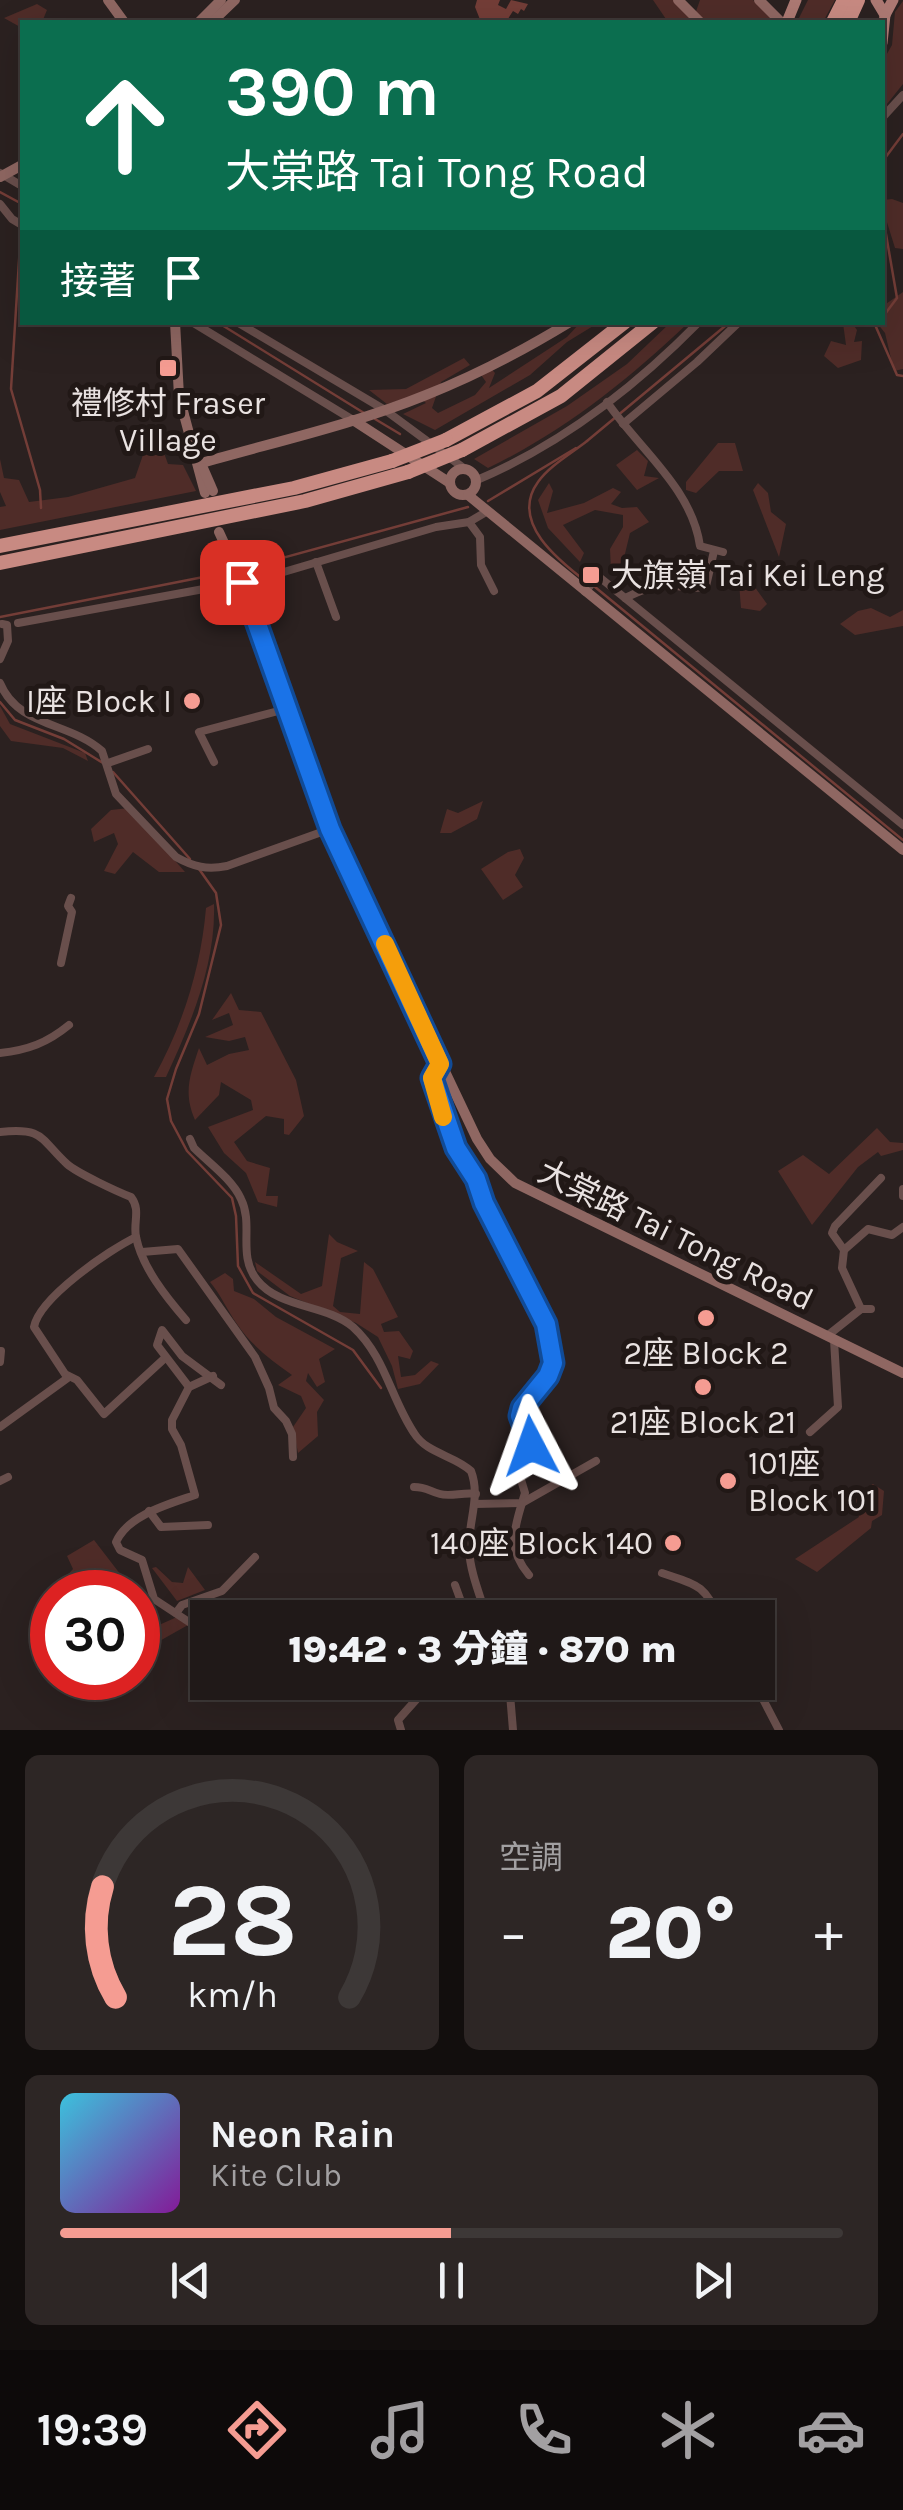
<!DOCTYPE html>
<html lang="zh-TW">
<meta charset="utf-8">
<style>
:root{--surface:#201918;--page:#2d2625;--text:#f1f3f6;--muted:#a2a0a2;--line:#3d3837;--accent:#f59c92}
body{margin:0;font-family:Karla,"Noto Sans TC",sans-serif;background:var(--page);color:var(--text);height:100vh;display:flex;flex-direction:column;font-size:38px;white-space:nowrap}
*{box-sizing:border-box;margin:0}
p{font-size:32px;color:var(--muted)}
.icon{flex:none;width:55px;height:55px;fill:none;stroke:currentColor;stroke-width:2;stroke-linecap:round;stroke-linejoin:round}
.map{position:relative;height:1730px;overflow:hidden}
.sheet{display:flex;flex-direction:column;gap:25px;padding:25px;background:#120e0d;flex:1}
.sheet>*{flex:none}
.banner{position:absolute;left:20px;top:20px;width:865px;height:305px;border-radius:0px;box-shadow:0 10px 40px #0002,0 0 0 2px var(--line);background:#0b6e4f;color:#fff;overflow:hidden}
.speed{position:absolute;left:30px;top:1570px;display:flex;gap:20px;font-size:50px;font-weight:700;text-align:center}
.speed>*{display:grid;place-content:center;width:130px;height:130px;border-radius:50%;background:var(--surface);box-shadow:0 10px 40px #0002,0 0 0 2px var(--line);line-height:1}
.speed .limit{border:15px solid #d22;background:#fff;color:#111}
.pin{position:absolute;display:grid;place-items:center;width:85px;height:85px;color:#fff;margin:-42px;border-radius:20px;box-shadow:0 5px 15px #0006}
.me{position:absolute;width:110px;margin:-55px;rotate:356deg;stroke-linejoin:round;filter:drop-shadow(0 0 8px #0008)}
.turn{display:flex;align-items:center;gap:35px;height:210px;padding:0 40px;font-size:45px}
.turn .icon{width:130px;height:130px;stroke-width:2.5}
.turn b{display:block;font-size:70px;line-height:85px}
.then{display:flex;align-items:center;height:95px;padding:0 40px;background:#0003;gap:20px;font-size:38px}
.big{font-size:75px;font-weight:800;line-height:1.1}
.sheet .card{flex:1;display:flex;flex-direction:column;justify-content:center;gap:15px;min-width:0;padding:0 35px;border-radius:15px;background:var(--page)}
.sheet .dial{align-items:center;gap:0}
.dial svg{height:260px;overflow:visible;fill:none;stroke:var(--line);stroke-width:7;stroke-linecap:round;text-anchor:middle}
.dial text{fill:var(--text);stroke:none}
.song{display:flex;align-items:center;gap:30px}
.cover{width:120px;height:120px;border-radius:15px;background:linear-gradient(135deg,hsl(190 70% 55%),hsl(290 70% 35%))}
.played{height:10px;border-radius:5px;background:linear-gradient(90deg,var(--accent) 50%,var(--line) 50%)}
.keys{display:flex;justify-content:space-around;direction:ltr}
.heat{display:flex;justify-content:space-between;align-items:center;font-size:55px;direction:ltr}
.sheet .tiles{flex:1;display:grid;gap:25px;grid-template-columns:1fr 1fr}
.card:last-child{grid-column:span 2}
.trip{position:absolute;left:190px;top:1600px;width:585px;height:100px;border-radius:0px;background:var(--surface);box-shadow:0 10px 40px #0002,0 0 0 2px var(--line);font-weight:800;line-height:100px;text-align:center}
.tab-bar{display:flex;height:160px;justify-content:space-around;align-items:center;background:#0d0a0a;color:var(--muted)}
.tab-bar .icon{width:70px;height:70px}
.tab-bar .on{color:var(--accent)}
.tab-bar b{font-size:45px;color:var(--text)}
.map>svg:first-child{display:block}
</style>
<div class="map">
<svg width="903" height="1730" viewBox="0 0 903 1730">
<rect width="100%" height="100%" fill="#2b2120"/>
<g fill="#4f2c28">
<polygon points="653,0 674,0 693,20 700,0 753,0 777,22 668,22"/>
<polygon points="808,0 835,0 823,22 797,22"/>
<polygon points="903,1 903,84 883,109 883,61 892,45 895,12"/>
<polygon points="37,4 47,10 42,22 22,22 22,28 4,18"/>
<polygon points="892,199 903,203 903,249 895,248 886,219 883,217 883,200"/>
<polygon points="903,292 903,369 894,371 885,333 877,323 882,322 883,306"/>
<polygon points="580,323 598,323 567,342 530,375 435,430 403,414 426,403 416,395 387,404 369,390 406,389 464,358 470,365 441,382 432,408 438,413 475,395 486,382 479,372 488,365 495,373 489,388 567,337"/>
<path d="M670,323H688C628,380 563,432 488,468L474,459L567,406L627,364Z"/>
<polygon points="843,323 852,323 857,330 854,342 862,341 861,360 838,368 824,356 831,341 846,345"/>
<polygon points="718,443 735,443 743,471 719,471 696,493 686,490 686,482"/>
<polygon points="637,450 648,461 644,476 659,478 637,490 616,465"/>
<polygon points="144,452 164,453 168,464 183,465 196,491 0,530 0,507 6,506 0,492 0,459 4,478 19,480 29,502 68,497 135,478"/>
<polygon points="549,483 553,491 547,513 584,503 613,488 621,492 611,504 622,508 637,507 649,522 630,533 623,562 611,571 610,549 623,527 623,515 595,510 563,525 584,553 580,562 548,528 538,500"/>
<polygon points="758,483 768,493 771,512 786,524 779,557 753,490"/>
<polygon points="739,583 754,586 767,604 760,611 741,608"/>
<polygon points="871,608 890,617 903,610 903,626 855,635 840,624 858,611"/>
<polygon points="0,706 10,724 85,753 88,761 63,748 11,741 0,726"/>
<polygon points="483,801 477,819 451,833 440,833 447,809 458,813"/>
<polygon points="129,808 185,872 159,872 133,852 115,874 104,871 118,844 114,833 94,842 91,829 111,810"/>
<polygon points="520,849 524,858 515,875 523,887 503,900 481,869 508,852"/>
<path d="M214,904C216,964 191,1023 166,1077H154C183,1025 201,967 206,908Z"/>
<path d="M231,993L239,1010L261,1012L296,1080L304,1116L289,1135L284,1134V1119L266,1116L234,1142L247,1161L270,1168L266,1196H278L277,1207L258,1202L246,1173L224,1153L208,1127L253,1110L251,1100L221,1082L219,1095L195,1120C183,1093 190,1075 199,1048L207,1065L229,1054L249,1050L245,1037L229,1041L205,1037L233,1025L229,1013L212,1020Z"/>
<polygon points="877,1128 890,1142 903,1143 903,1150 881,1156 878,1152 858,1167 812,1225 778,1171 803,1155 829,1174"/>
<polygon points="329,1234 337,1242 358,1251 341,1258 333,1306 340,1312 360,1314 364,1262 373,1269 398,1317 381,1324 384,1332 399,1331 413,1351 410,1359 398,1356 401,1377 415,1375 431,1361 439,1364 420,1384 398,1389 392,1366 378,1337 356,1323 290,1296 257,1271 255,1262 301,1294 322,1286"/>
<path d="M225,1273L233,1279L234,1291L254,1299L276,1317L335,1349L319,1359L325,1382L317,1387L308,1373L306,1381L324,1400L317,1412L318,1436L298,1453L293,1427L306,1408L301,1396L278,1385L292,1375C272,1361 251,1345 237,1324C227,1310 221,1295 210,1282Z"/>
<polygon points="873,1484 884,1491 882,1515 872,1521 871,1528 817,1572 795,1559 859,1517 852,1497"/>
<polygon points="94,1540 134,1592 56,1592 54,1590 73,1569 67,1556"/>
<polygon points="156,1567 172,1582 183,1583 188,1567 205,1590 177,1601 152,1568"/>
<polygon points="138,1596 159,1625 177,1617 188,1625 156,1643 155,1665 138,1669"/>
</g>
<polygon fill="#733d37" points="477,0 500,0 498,5 506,9 511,0 528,4 524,11 521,9 518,14 513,11 506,22 481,22 475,7"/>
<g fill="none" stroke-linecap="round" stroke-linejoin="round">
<g stroke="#733d37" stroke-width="2.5">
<polyline points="882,162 903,134"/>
<polyline points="0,192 22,204"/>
<polyline points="882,211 897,298 882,318"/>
<polyline points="21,229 11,389 40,490 41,508"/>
<polyline points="217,322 364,413"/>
<polyline points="879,322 876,327 897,375 903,376"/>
<polyline points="375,419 400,434"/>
<path d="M587,441C572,453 549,466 538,482C509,522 559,561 588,583"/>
<polyline points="587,441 730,322"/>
<polyline points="488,501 576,448"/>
<polyline points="242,569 468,507"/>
<polyline points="595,587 903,840"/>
<polyline points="0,617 234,571"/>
<polyline points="0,702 15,720 64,739 103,763"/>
<polyline points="113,772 190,859"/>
<polyline points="199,869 216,893 221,925 199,1014 176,1069 167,1099 171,1121 187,1151 232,1198 236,1216 238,1266 253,1293 353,1350 381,1388"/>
<polyline points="503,1682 506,1694"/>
</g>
<g stroke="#694f4c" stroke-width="8">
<polyline points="882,118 903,95"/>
<polyline points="0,173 22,186"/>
<polyline points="0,204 12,219 22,225"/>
<polyline points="192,322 353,420"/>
<polyline points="237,322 385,410 465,469"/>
<path d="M607,402C638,448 692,488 700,546L723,552"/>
<polyline points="623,424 697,362 739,322"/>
<path d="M477,480C560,445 636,386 699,322"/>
<polyline points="469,522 480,537 481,565 494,591"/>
<polyline points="316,562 336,617"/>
<polyline points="260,579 436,527 469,522 486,512"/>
<polyline points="585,592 598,576 903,825"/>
<path d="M625,598C637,592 651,586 665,585C680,585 691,591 706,586L714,551"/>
<polyline points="18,623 242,582"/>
<polyline points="0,659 8,641 7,625 2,624"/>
<path d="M0,683C18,727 70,722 102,751L116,794L176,857C194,867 207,870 227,866L330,829"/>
<polyline points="214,762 199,732 286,709"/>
<polyline points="108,763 148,749"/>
<polyline points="61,963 72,912 68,906 71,898"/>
<path d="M0,1053C28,1050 47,1043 69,1025"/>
<polyline points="440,1064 432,1078 456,1147 476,1179 483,1203 546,1323 553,1363 549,1376 523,1407 520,1416 531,1446 519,1473 525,1493 522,1503 475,1504"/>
<path d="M0,1132C44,1127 40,1139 67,1164C77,1173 118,1192 131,1197C141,1210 133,1222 136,1237C142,1267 166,1297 186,1320"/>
<path d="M190,1139L194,1148C209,1163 232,1179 241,1199C254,1225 237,1255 257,1280C280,1309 326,1304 353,1327C385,1356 391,1399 414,1433C427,1454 454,1455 471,1471C481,1497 468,1522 469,1549C470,1572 480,1595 487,1618"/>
<polyline points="903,1189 903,1196"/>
<path d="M136,1237C109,1250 39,1298 34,1327L65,1374L77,1380L104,1414L165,1358"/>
<polyline points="844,1250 832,1233 835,1226 881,1178"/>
<polyline points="142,1252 178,1249 255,1357 269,1388 274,1408 286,1421 292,1434 293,1457"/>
<polyline points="861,1309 842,1268 844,1250 868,1229 892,1235 903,1227"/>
<polyline points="827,1336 861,1309 871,1309"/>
<polyline points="0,1362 1,1351"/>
<polyline points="189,1387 157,1345 162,1330 182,1356 221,1385"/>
<polyline points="0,1427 69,1377"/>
<polyline points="810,1432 838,1407 834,1340"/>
<polyline points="0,1481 8,1477"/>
<path d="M414,1487C426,1487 429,1491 440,1494C450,1497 464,1492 476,1494"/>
<polyline points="149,1511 161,1527 208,1525"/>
<path d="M662,1573C694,1584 706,1584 718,1618"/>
<path d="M529,1575C508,1550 513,1532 522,1503L596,1461"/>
<polyline points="455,1585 467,1618"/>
<polyline points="176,1613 182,1605 222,1591 255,1557"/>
<path d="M208,1656L192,1624L154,1599L142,1560L120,1550L116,1542C128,1515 169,1504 195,1495L181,1445L172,1429V1420L189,1387L213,1376"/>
<polyline points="509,1682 513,1730"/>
<polyline points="754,1682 779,1730"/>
<polyline points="333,1696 432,1682"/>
<polyline points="401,1730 398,1720 431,1683"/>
</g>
<g stroke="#8f6762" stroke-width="10">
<polyline points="108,0 124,22"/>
<polyline points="678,0 700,22"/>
<polyline points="759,0 781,22"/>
<polyline points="199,22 221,0"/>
<polyline points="212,22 235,0"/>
<polyline points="0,177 22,165"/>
<polyline points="175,322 179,396 205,493"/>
<polyline points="353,420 450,483"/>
<path d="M198,464C274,442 352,425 426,395C477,375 524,350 570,322"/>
<polyline points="203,468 213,491"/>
<circle cx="463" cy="482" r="13"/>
<polyline points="468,495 903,850"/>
<polyline points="219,532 242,582 330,829 477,1139 490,1159 515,1183 903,1373"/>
</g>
<g stroke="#ad7973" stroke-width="11">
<polyline points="876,0 885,15 882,43"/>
<polyline points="885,15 893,0"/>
<polyline points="787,22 796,0"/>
</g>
<g stroke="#c88a82" stroke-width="14">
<polyline points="833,22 844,0"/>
<polyline points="848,22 858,0"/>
<polyline points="446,440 537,391 625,322"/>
<polyline points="462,450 561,396 653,322"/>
<polyline points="0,546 294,488 392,461"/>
<polyline points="0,563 305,501 408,472"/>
</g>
<g stroke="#c88a82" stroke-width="14">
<polyline points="392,461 446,440"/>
<polyline points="408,472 462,450"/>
</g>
</g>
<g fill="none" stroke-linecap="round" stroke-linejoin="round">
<defs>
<polyline id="route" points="242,582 330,829 440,1064 432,1078 456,1148 476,1179 484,1203 546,1324 553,1363 548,1376 522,1408 520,1416 531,1446"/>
</defs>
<use href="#route" stroke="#114b97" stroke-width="25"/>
<use href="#route" stroke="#1a73e8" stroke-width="18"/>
<polyline stroke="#f59e0b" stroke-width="18" points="385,944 440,1064 432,1078 443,1117"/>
</g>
<g fill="#f59c92" stroke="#211816" stroke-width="4">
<rect x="158" y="358" width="20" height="20" rx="5"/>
<rect x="581" y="565" width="20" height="20" rx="5"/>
<circle cx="192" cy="701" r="10"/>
<circle cx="706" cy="1318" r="10"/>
<circle cx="703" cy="1387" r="10"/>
<circle cx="728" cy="1481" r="10"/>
<circle cx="673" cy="1543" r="10"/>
</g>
<g text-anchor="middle" stroke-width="10" stroke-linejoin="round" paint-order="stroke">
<g font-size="32" fill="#e9e2e1" stroke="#211816">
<text x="168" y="414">禮修村 Fraser<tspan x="168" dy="37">Village</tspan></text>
<text x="611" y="586" text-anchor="start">大旗嶺 Tai Kei Leng</text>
<text x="172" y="712" text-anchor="end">I座 Block I</text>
<text x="706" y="1364">2座 Block 2</text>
<text x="703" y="1433">21座 Block 21</text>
<text x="748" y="1474" text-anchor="start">101座<tspan x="748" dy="37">Block 101</tspan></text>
<text x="653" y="1554" text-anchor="end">140座 Block 140</text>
</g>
<g font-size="32" fill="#e9e2e1" stroke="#211816">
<text transform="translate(676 1235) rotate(26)" y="11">大棠路 Tai Tong Road</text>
</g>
</g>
</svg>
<div class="speed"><div class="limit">30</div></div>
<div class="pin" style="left:242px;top:582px;background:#d93025"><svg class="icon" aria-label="arrive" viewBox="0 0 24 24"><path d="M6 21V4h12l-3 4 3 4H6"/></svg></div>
<svg class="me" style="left:531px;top:1446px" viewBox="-20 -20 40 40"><path d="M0-17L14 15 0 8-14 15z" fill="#1a73e8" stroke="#fff" stroke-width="4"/></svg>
<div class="trip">19:42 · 3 分鐘 · 870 m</div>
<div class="banner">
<div class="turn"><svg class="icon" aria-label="ahead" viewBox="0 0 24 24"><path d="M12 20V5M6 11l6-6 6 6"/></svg><div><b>390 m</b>大棠路 Tai Tong Road</div></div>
<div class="then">接著<svg class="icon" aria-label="arrive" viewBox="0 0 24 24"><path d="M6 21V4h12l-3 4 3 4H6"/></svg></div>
</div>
</div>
<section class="sheet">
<div class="tiles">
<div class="card dial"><svg viewBox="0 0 100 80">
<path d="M14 69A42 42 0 1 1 86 69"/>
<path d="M14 69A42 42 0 0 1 10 35" stroke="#f59c92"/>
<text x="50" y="56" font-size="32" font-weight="700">28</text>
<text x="50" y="72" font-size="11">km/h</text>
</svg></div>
<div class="card"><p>空調</p>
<div class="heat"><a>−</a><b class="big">20°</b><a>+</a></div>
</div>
<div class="card">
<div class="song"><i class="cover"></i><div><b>Neon Rain</b><p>Kite Club</p></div></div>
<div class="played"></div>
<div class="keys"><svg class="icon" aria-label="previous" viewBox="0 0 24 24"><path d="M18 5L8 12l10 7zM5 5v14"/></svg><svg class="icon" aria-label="pause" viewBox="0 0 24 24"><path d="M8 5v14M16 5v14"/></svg><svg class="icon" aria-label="next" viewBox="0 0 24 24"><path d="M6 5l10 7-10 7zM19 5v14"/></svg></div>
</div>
</div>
</section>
<nav class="tab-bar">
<b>19:39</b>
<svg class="icon on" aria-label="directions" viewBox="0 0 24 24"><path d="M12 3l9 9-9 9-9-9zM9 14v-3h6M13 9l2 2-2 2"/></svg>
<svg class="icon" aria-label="music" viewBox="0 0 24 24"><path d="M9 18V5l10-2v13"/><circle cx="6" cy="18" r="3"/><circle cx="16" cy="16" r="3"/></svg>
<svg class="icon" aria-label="phone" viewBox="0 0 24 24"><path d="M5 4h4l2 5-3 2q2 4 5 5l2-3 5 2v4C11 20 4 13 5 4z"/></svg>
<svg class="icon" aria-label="climate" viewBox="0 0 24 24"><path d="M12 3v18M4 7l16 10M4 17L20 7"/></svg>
<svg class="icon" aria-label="car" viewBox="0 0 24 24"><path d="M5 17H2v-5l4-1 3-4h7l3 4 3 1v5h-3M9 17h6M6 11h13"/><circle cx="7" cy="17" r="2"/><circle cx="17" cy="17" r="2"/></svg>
</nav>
